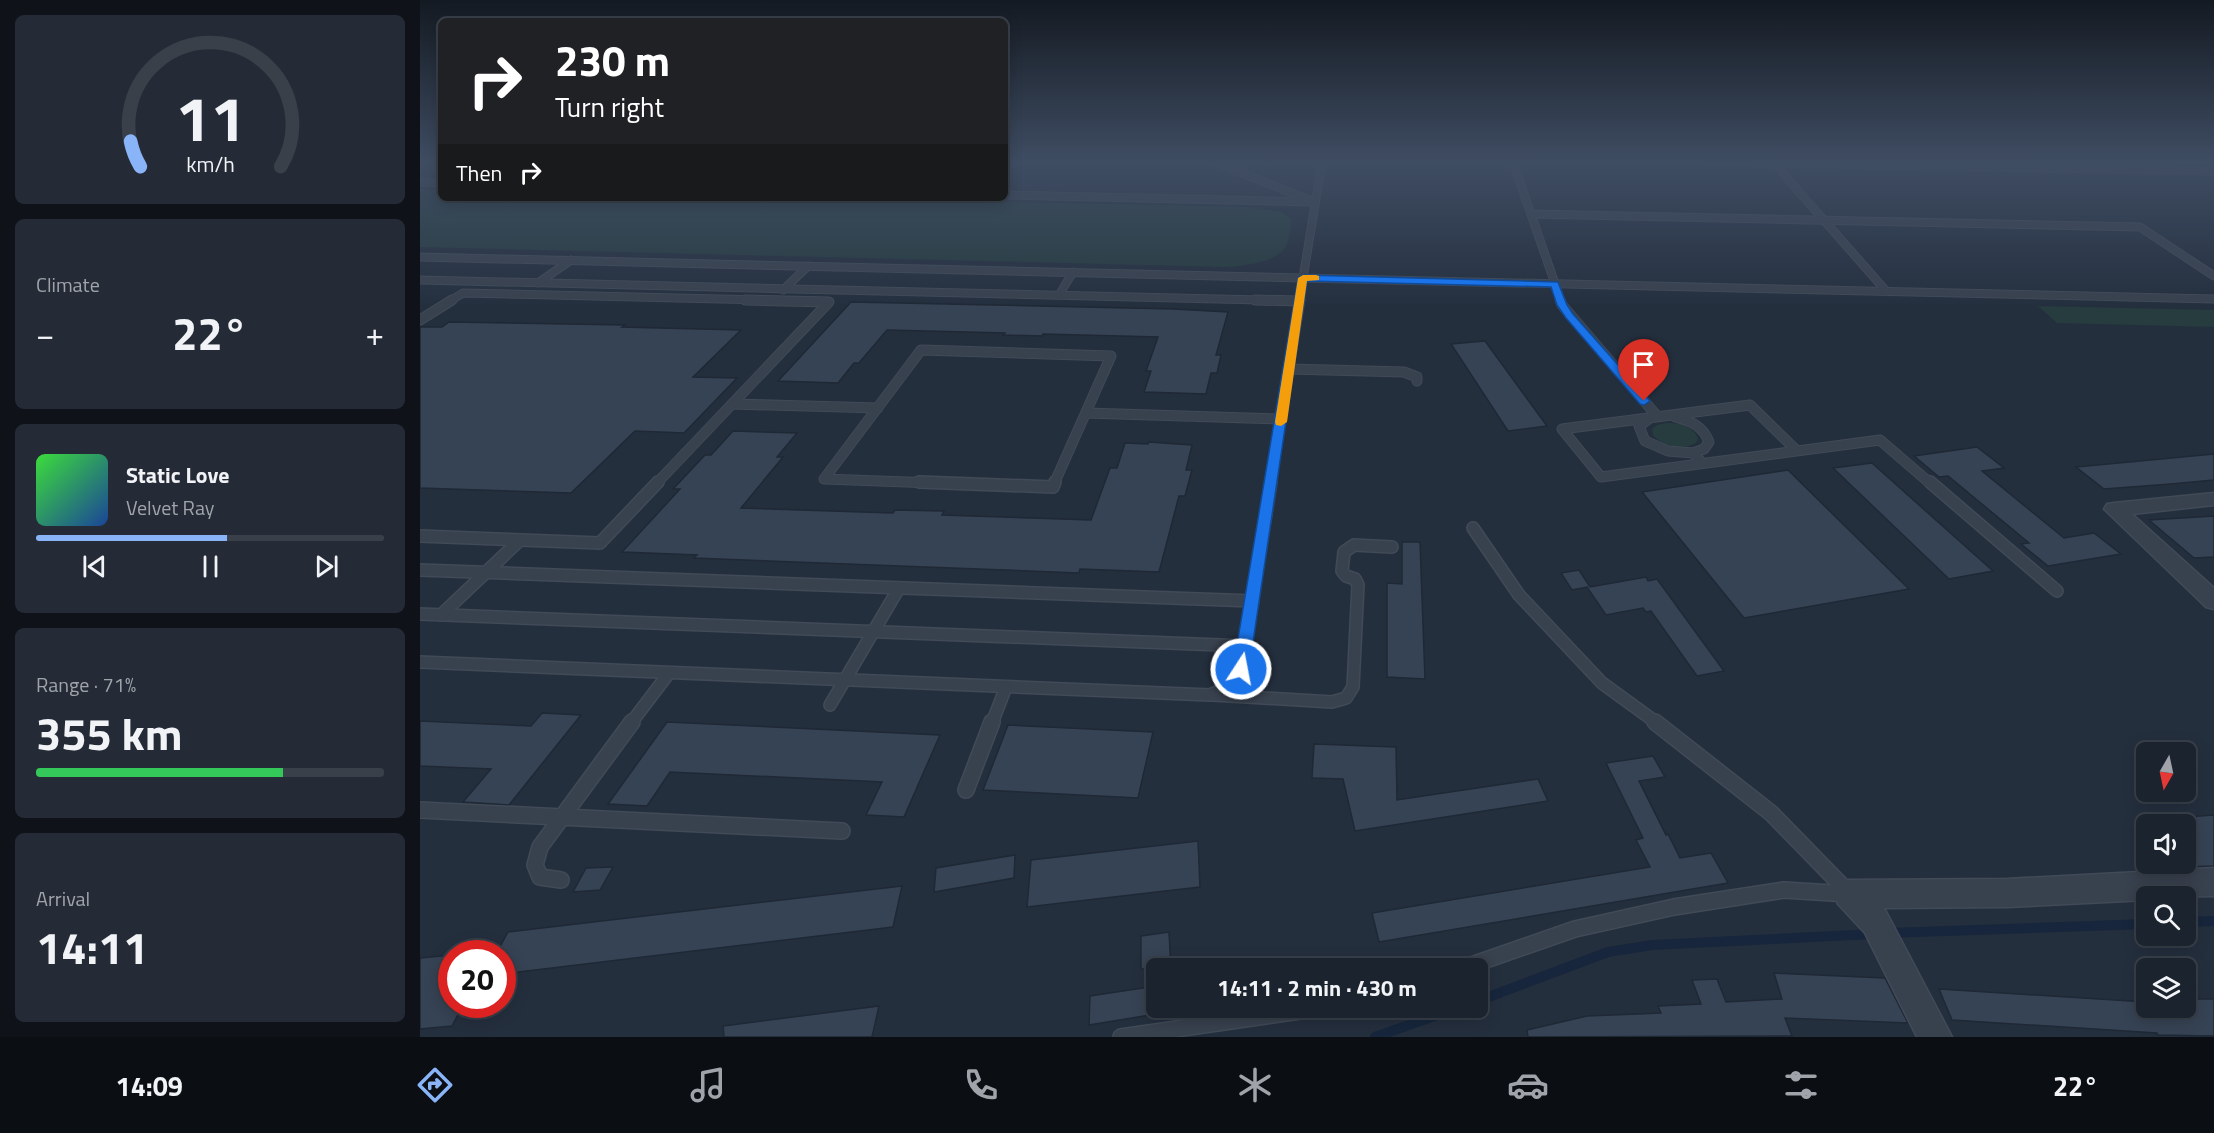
<!DOCTYPE html>
<meta charset="utf-8">
<style>
:root{--surface:#1b232e;--page:#242b36;--text:#f1f3f6;--muted:#a0a4aa;--line:#39404a;--accent:#8ab4f8}
body{margin:0;font-family:"Titillium Web",sans-serif;background:var(--page);color:var(--text);height:100vh;display:flex;flex-direction:column;font-size:22px;white-space:nowrap}
*{box-sizing:border-box;margin:0}
p{font-size:20px;color:var(--muted)}
.icon{flex:none;width:33px;height:33px;fill:none;stroke:currentColor;stroke-width:2;stroke-linecap:round;stroke-linejoin:round}
.map{position:relative;flex:1;overflow:hidden}
.side{display:flex;flex-direction:column;gap:15px;padding:15px;background:#0f1319;width:420px}
.side>*{flex:none}
.guide{position:absolute;left:18px;top:18px;width:570px;height:183px;border-radius:9px;box-shadow:0 3px 15px #0003,0 0 0 2px var(--line);background:#202124;color:#fff;overflow:hidden}
.needle{width:39px;rotate:189deg}
.fabs{position:absolute;left:1716px;top:742px;display:grid;gap:12px}
.fabs a{display:grid;place-items:center;width:60px;height:60px;border-radius:9px;background:var(--surface);box-shadow:0 3px 15px #0003,0 0 0 2px var(--line);font-size:30px}
.speed{position:absolute;left:18px;top:940px;display:flex;gap:12px;font-size:30px;font-weight:700;text-align:center}
.speed>*{display:grid;place-content:center;width:78px;height:78px;border-radius:50%;background:var(--surface);box-shadow:0 3px 15px #0003,0 0 0 2px var(--line);line-height:1}
.speed .limit{border:9px solid #d22;background:#fff;color:#111}
.pin{position:absolute;display:grid;place-items:center;width:51px;height:51px;color:#fff;margin:-62px -26px;border-radius:50% 50% 50% 0;rotate:-45deg;box-shadow:0 0 6px #0007}
.pin .icon{rotate:45deg}
.me{position:absolute;width:66px;margin:-33px;rotate:11deg;stroke-linejoin:round;filter:drop-shadow(0 0 4px #0008)}
.turn{display:flex;align-items:center;gap:21px;height:126px;padding:0 18px;font-size:27px}
.turn .icon{width:78px;height:78px;stroke-width:2.5}
.turn b{display:block;font-size:42px;line-height:51px}
.then{display:flex;align-items:center;height:57px;padding:0 18px;background:#0003;gap:12px;font-size:22px}
.big{font-size:45px;font-weight:700;line-height:1.1}
.side .tile{flex:1;display:flex;flex-direction:column;justify-content:center;gap:9px;min-width:0;padding:0 21px;border-radius:9px;background:var(--page)}
.side .dial{align-items:center;gap:0}
.dial svg{height:156px;overflow:visible;fill:none;stroke:var(--line);stroke-width:7;stroke-linecap:round;text-anchor:middle}
.dial text{fill:var(--text);stroke:none}
.song{display:flex;align-items:center;gap:18px}
.cover{width:72px;height:72px;border-radius:9px;background:linear-gradient(135deg,hsl(120 70% 55%),hsl(220 70% 35%))}
.played{height:6px;border-radius:3px;background:linear-gradient(90deg,var(--accent) 55%,var(--line) 55%)}
.keys{display:flex;justify-content:space-around;direction:ltr}
.heat{display:flex;justify-content:space-between;align-items:center;font-size:33px;direction:ltr}
.charge{height:9px;border-radius:4px;background:linear-gradient(90deg,#34c759 71%,var(--line) 0)}
.trip{position:absolute;left:726px;top:958px;width:342px;height:60px;border-radius:9px;background:var(--surface);box-shadow:0 3px 15px #0003,0 0 0 2px var(--line);font-weight:700;line-height:60px;text-align:center}
.tab-bar{display:flex;height:96px;justify-content:space-around;align-items:center;background:#0b0e12;color:var(--muted)}
.tab-bar .icon{width:42px;height:42px}
.tab-bar .current{color:var(--accent)}
.tab-bar b{font-size:27px;color:var(--text)}
main{display:flex;flex:1;min-height:0}
.map>svg:first-child{display:block}
</style>
<main>
<section class="side">
<div class="tile dial"><svg viewBox="0 0 100 80">
<path d="M14 69A42 42 0 1 1 86 69"/>
<path d="M14 69A42 42 0 0 1 9 56" stroke="#8ab4f8"/>
<text x="50" y="56" font-size="32" font-weight="700">11</text>
<text x="50" y="72" font-size="11">km/h</text>
</svg></div>
<div class="tile"><p>Climate</p>
<div class="heat"><a>−</a><b class="big">22°</b><a>+</a></div>
</div>
<div class="tile">
<div class="song"><i class="cover"></i><div><b>Static Love</b><p>Velvet Ray</p></div></div>
<div class="played"></div>
<div class="keys"><svg class="icon" aria-label="previous" viewBox="0 0 24 24"><path d="M18 5L8 12l10 7zM5 5v14"/></svg><svg class="icon" aria-label="pause" viewBox="0 0 24 24"><path d="M8 5v14M16 5v14"/></svg><svg class="icon" aria-label="next" viewBox="0 0 24 24"><path d="M6 5l10 7-10 7zM19 5v14"/></svg></div>
</div>
<div class="tile"><p>Range · 71%</p><b class="big">355 km</b><div class="charge"></div></div>
<div class="tile"><p>Arrival</p><b class="big">14:11</b></div>
</section>
<div class="map">
<svg width="1794" height="1037" viewBox="0 0 1794 1037">
<rect width="100%" height="100%" fill="#242f3e"/>
<g fill="#263c3f">
<path d="M0,189L21,190V198H413L826,207L862,212L872,220C870,228 870,237 867,244C859,263 826,265 809,267L0,247Z"/>
<polygon points="1618,306 1794,310 1794,327 1637,323"/>
<path d="M1246,423C1259,423 1271,425 1278,438L1276,443C1261,451 1244,447 1233,435L1232,429L1237,425Z"/>
</g>
<g fill="none" stroke-linecap="round" stroke-linejoin="round">
<g stroke="#17263c" stroke-width="10">
<polyline points="1766,922 1794,921"/>
<polyline points="1468,933 1726,924"/>
<polyline points="1058,1001 1188,952 1232,945 1454,934"/>
<polyline points="955,1037 1037,1008"/>
</g>
</g>
<g fill="#364354" stroke="#1f2835" stroke-width="1.5">
<polygon points="431,302 754,309 808,312 796,355 801,355 797,373 791,373 786,394 724,392 731,371 726,371 738,337 623,334 622,336 583,335 585,333 467,330 439,363 434,363 418,383 358,381"/>
<polygon points="29,322 205,325 202,327 321,330 273,377 317,378 264,433 215,431 151,493 0,488 0,327 22,327"/>
<polygon points="1065,341 1127,426 1088,431 1031,344"/>
<polygon points="313,431 377,433 357,457 363,457 321,508 473,513 475,510 524,511 522,515 671,520 690,468 697,468 705,443 728,444 729,442 772,445 766,470 772,470 765,496 759,496 739,572 660,569 659,573 274,558 277,555 202,552 260,489 253,489 285,455 291,455"/>
<polygon points="1557,447 1584,468 1562,471 1644,538 1674,533 1701,554 1628,566 1601,544 1609,543 1528,476 1519,477 1494,456"/>
<polygon points="1794,454 1794,480 1751,484 1684,489 1656,467"/>
<polygon points="1452,463 1573,571 1529,579 1413,468"/>
<polygon points="1368,470 1489,589 1324,618 1222,492"/>
<polygon points="1794,516 1794,557 1774,558 1729,520"/>
<polygon points="982,542 1000,542 1005,679 967,677 967,583 982,584"/>
<polygon points="1159,570 1170,587 1226,577 1228,581 1237,579 1304,671 1277,676 1231,611 1226,612 1223,608 1186,615 1167,587 1152,590 1141,573"/>
<polygon points="122,713 161,715 89,805 43,802 71,769 0,766 0,721 111,726"/>
<polygon points="247,722 520,735 484,817 446,815 462,782 250,772 227,806 188,804"/>
<polygon points="588,725 733,732 718,798 563,790"/>
<polygon points="894,744 976,747 977,800 1118,779 1128,801 935,831 923,779 892,778"/>
<polygon points="1233,756 1245,777 1219,781 1246,835 1248,834 1260,858 1291,853 1308,883 959,942 952,913 1230,867 1216,840 1223,838 1186,763"/>
<polygon points="1794,815 1794,866 1766,867 1766,817"/>
<polygon points="778,841 780,887 607,907 611,860"/>
<polygon points="595,855 594,878 514,892 516,868"/>
<polygon points="193,867 180,890 153,892 166,868"/>
<polygon points="482,886 473,927 82,974 82,954 76,954 88,932"/>
<polygon points="749,932 751,969 721,969 721,936"/>
<polygon points="32,955 32,1005 43,1005 32,1026 0,1029 0,958"/>
<polygon points="1354,973 1465,978 1488,1023 1365,1018 1372,1036 1108,1037 1107,1030 1167,1016 1241,1013 1238,1006 1281,1004 1272,980 1297,979 1306,1002 1362,999"/>
<polygon points="736,986 736,1014 669,1025 670,996"/>
<polygon points="1519,989 1726,1002 1726,1008 1766,1008 1766,999 1794,999 1794,1036 1738,1035 1737,1033 1532,1020"/>
<polygon points="459,1006 452,1037 304,1037 303,1026"/>
</g>
<g fill="none" stroke-linecap="round" stroke-linejoin="round">
<defs>
<g id="lane-far3">
<polyline points="795,162 889,200"/>
<polyline points="902,162 883,278 1794,299"/>
<polyline points="1093,162 1141,301"/>
<polyline points="1288,162 1794,171"/>
<polyline points="1353,162 1466,291"/>
<polyline points="0,182 21,183"/>
<polyline points="585,195 895,202"/>
<polyline points="1111,214 1720,227 1794,276"/>
<polyline points="0,257 883,278 879,301"/>
<polyline points="0,280 879,301"/>
<polyline points="118,283 151,260"/>
<polyline points="363,290 388,266"/>
<polyline points="639,295 653,272"/>
<polyline points="30,301 43,293 386,301"/>
</g>
<g id="lane-far2">
<polyline points="835,300 879,301"/>
<polyline points="1140,300 1142,305 1237,416"/>
<polyline points="0,320 32,300"/>
<polyline points="869,369 984,372 997,377 997,381"/>
<polyline points="312,404 458,408"/>
<polyline points="666,413 861,419"/>
<path d="M1255,417C1271,421 1283,426 1289,442L1284,449L1273,453"/>
<polyline points="1230,418 1219,426 1225,441 1248,451 1273,453 1282,463"/>
<polyline points="1377,451 1330,405 1142,429 1181,477 1460,440 1511,484"/>
<polyline points="236,484 409,302 325,300"/>
<polyline points="542,484 404,479 501,350 691,356 634,484"/>
<polyline points="850,484 880,300"/>
</g>
<g id="lane-far1">
<polyline points="499,482 633,487 635,482"/>
<polyline points="1510,482 1637,591"/>
<polyline points="1053,528 1099,595 1182,683 1237,723"/>
<polyline points="0,536 180,543 238,482"/>
<polyline points="0,570 833,601"/>
<polyline points="0,614 826,646"/>
<polyline points="21,615 100,540"/>
<polyline points="0,662 790,695 808,687 821,669 851,482"/>
<polyline points="793,695 912,702 926,698 933,687 938,585 935,579 926,576 922,571 924,552 934,545 972,547"/>
<polyline points="410,705 479,588"/>
<polyline points="211,723 249,673"/>
<polyline points="572,723 586,687"/>
</g>
<g id="lane">
<polyline points="1235,722 1351,813 1429,893"/>
<polyline points="546,790 572,722"/>
<polyline points="0,810 422,831"/>
<polyline points="141,880 120,877 115,865 120,847 212,722"/>
<polyline points="1040,969 1155,929 1254,907 1364,890 1428,894"/>
<polyline points="701,1037 901,1008"/>
</g>
<g id="street">
<polygon points="1794,493 1794,505 1712,514 1794,588 1794,609 1786,607 1684,509 1687,504 1694,503"/>
<polygon points="1794,868 1794,896 1726,897 1726,900 1587,907 1464,908 1532,1037 1497,1037 1445,933 1418,904 1414,894 1418,884 1429,880 1587,879"/>
</g>
</defs>
<use href="#lane-far3" stroke="#414a57" stroke-width="9"/>
<use href="#lane-far2" stroke="#414a57" stroke-width="11"/>
<use href="#lane-far1" stroke="#414a57" stroke-width="14"/>
<use href="#lane" stroke="#414a57" stroke-width="18"/>
<use href="#street" stroke="#414a57" stroke-width="3"/>
<use href="#lane-far3" stroke="#38414e" stroke-width="7"/>
<use href="#lane-far2" stroke="#38414e" stroke-width="9"/>
<use href="#lane-far1" stroke="#38414e" stroke-width="11"/>
<use href="#lane" stroke="#38414e" stroke-width="15"/>
<use href="#street" fill="#38414e" fill-rule="evenodd"/>
</g>
<linearGradient id="sky" x2="0" y2="1"><stop stop-color="#141a22"/><stop offset="0.53" stop-color="#3f4d63"/><stop offset="1" stop-color="#3f4d63" stop-opacity="0"/></linearGradient>
<rect width="1794" height="307" fill="url(#sky)"/>
<polygon fill="#1a73e8" stroke="#114b97" stroke-width="1.5" points="883,275 1138,282 1147,305 1153,314 1230,401 1224,405 1220,404 1146,318 1137,305 1131,287 887,281 829,669 827,673 816,673 813,669 878,278"/>
<polygon fill="#f59e0b" points="896,275 899,276 899,280 887,281 867,422 861,426 856,425 855,422 878,278 883,275"/>
</svg>
<div class="fabs">
<a><svg class="needle" viewBox="-14 -14 28 28"><path d="M0-13l5 13h-10z" fill="#e53935"/><path d="M0 13l5-13h-10z" fill="#a0a4aa"/></svg></a>
<a><svg class="icon" aria-label="sound" viewBox="0 0 24 24"><path d="M4 9h4l5-4v14l-5-4H4zM17 9q2 3 0 6"/></svg></a>
<a><svg class="icon" aria-label="search" viewBox="0 0 24 24"><circle cx="10" cy="10" r="6"/><path d="M15 15l6 6"/></svg></a>
<a><svg class="icon" aria-label="layers" viewBox="0 0 24 24"><path d="M12 4l9 5-9 5-9-5zM3 14l9 5 9-5"/></svg></a>
</div>
<div class="speed"><div class="limit">20</div></div>
<div class="pin" style="left:1224px;top:401px;background:#d93025"><svg class="icon" aria-label="arrive" viewBox="0 0 24 24"><path d="M6 21V4h12l-3 4 3 4H6"/></svg></div>
<svg class="me" style="left:821px;top:669px" viewBox="-20 -20 40 40"><circle r="17" fill="#1a73e8" stroke="#fff" stroke-width="3"/><path d="M0-11L8 9 0 5-8 9z" fill="#fff"/></svg>
<div class="trip">14:11 · 2 min · 430 m</div>
<div class="guide">
<div class="turn"><svg class="icon" aria-label="right" viewBox="0 0 24 24"><path d="M7 20v-9h11M14 6l5 5-5 5"/></svg><div><b>230 m</b>Turn right</div></div>
<div class="then">Then<svg class="icon" aria-label="right" viewBox="0 0 24 24"><path d="M7 20v-9h11M14 6l5 5-5 5"/></svg></div>
</div>
</div>
</main>
<nav class="tab-bar">
<b>14:09</b>
<svg class="icon current" aria-label="directions" viewBox="0 0 24 24"><path d="M12 3l9 9-9 9-9-9zM9 14v-3h6M13 9l2 2-2 2"/></svg>
<svg class="icon" aria-label="music" viewBox="0 0 24 24"><path d="M9 18V5l10-2v13"/><circle cx="6" cy="18" r="3"/><circle cx="16" cy="16" r="3"/></svg>
<svg class="icon" aria-label="phone" viewBox="0 0 24 24"><path d="M5 4h4l2 5-3 2q2 4 5 5l2-3 5 2v4C11 20 4 13 5 4z"/></svg>
<svg class="icon" aria-label="climate" viewBox="0 0 24 24"><path d="M12 3v18M4 7l16 10M4 17L20 7"/></svg>
<svg class="icon" aria-label="car" viewBox="0 0 24 24"><path d="M5 17H2v-5l4-1 3-4h7l3 4 3 1v5h-3M9 17h6M6 11h13"/><circle cx="7" cy="17" r="2"/><circle cx="17" cy="17" r="2"/></svg>
<svg class="icon" aria-label="filters" viewBox="0 0 24 24"><path d="M4 7h16M4 17h16"/><circle cx="9" cy="7" r="2"/><circle cx="15" cy="17" r="2"/></svg>
<b>22°</b>
</nav>
